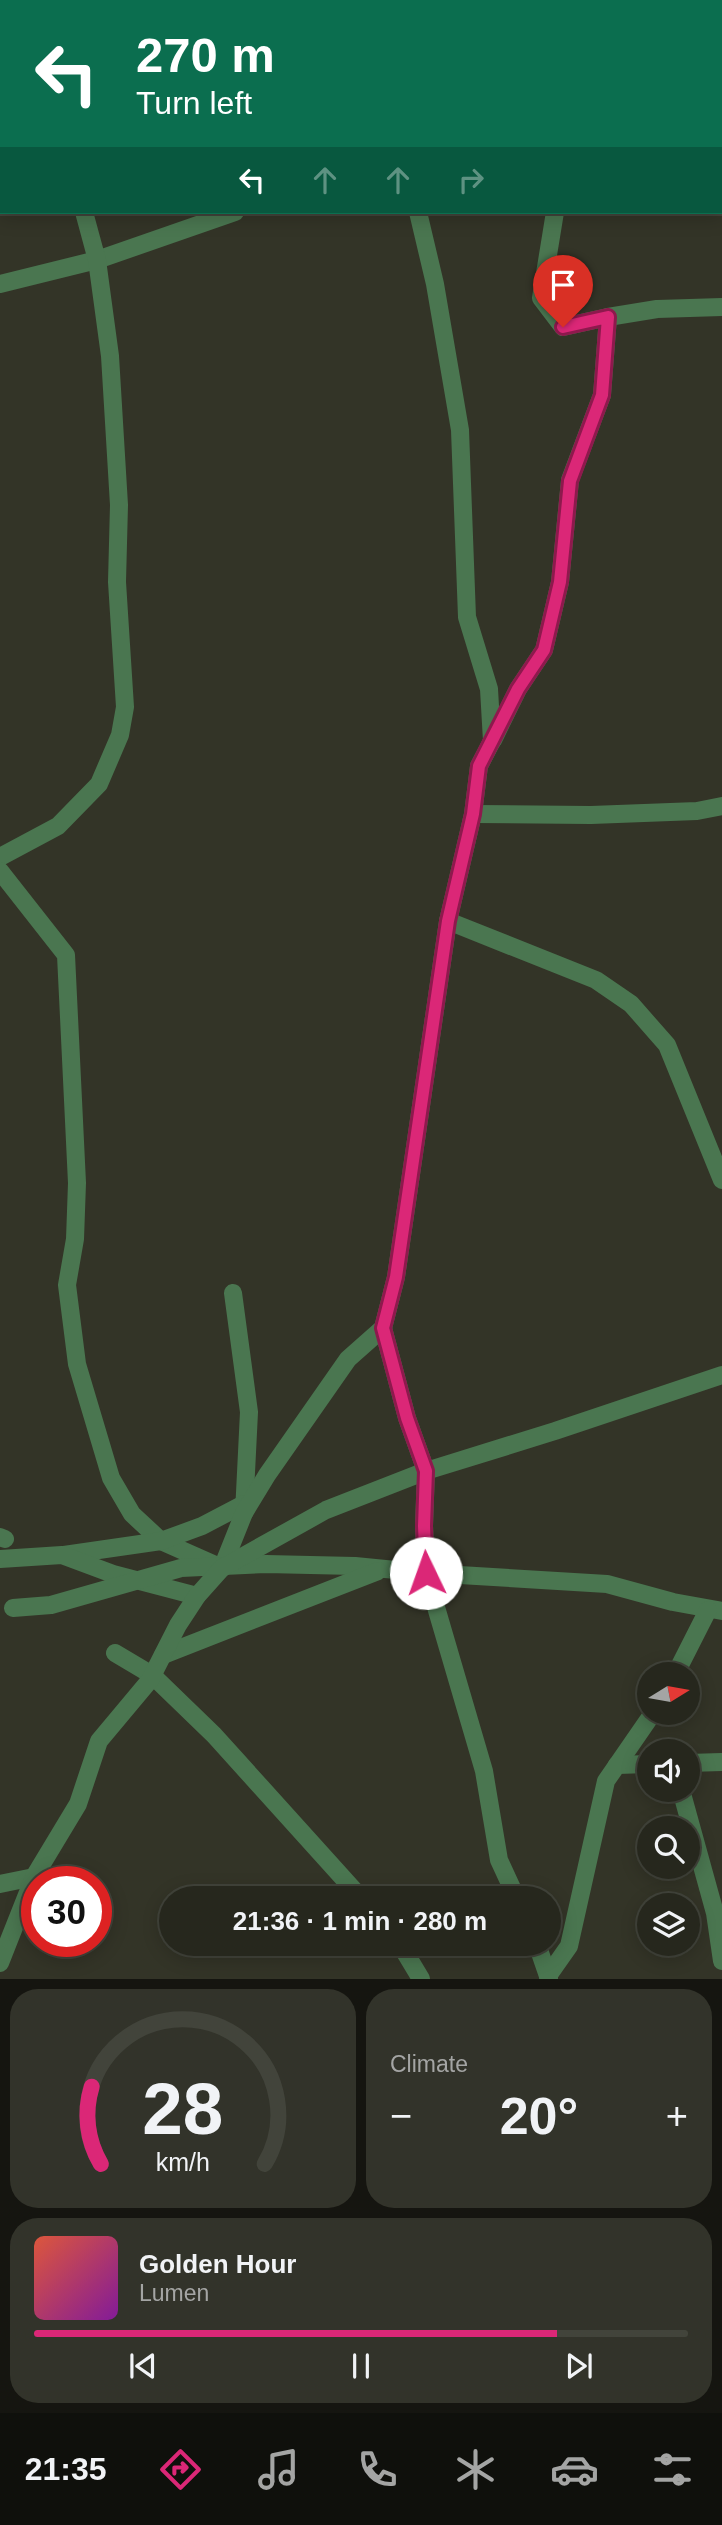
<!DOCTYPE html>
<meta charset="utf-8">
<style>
:root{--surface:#26271d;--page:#32332a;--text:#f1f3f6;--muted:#a4a5a4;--line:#42443b;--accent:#db2777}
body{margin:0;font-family:Helvetica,sans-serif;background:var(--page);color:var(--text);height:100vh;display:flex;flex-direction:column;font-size:26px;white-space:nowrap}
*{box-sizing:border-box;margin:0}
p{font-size:23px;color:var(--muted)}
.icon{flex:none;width:38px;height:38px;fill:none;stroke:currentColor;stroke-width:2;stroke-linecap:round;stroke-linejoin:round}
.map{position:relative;height:1979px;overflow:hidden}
.sheet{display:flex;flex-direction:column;gap:10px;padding:10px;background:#151510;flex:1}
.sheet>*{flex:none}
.guide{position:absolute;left:0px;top:0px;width:723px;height:214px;box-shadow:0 4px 18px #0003,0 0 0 2px var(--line);background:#0b6e4f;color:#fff;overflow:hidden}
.needle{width:46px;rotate:79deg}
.fabs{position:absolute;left:637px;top:1662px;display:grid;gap:14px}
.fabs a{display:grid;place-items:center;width:63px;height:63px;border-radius:50%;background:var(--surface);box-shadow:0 4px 18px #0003,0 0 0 2px var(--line);font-size:35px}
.speed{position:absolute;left:21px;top:1866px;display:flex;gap:14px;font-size:35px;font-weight:700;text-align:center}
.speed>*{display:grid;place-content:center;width:91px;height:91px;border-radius:50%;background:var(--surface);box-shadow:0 4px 18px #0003,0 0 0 2px var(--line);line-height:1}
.speed .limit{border:10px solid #d22;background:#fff;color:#111}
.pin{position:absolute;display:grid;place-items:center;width:60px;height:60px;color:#fff;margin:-72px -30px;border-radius:50% 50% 50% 0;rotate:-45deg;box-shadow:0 0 7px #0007}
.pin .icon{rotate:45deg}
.me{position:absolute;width:77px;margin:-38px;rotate:357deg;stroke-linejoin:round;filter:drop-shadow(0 0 5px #0008)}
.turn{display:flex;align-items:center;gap:24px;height:147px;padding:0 21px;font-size:32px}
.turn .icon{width:91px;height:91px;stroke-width:2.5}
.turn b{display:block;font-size:49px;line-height:60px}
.lanes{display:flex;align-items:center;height:66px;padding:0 21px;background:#0003;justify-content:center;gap:35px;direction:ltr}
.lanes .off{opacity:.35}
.big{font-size:52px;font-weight:700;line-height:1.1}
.sheet .tile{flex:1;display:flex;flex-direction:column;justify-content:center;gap:10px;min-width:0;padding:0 24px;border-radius:28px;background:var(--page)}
.sheet .dial{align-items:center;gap:0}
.dial svg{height:182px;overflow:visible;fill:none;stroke:var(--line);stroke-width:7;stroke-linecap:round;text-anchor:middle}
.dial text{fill:var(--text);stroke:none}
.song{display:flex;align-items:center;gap:21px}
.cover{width:84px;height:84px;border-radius:10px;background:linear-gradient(135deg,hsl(10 70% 55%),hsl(290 70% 35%))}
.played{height:7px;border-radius:4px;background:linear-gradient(90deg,var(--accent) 80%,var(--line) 80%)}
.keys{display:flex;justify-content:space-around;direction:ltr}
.heat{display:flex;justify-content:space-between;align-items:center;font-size:38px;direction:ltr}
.sheet .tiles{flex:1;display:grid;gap:10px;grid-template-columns:1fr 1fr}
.tile:last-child{grid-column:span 2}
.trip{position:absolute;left:159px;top:1886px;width:402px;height:70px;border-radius:35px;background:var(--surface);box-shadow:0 4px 18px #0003,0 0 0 2px var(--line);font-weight:700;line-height:70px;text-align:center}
.dock{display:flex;height:112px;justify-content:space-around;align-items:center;background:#0f100c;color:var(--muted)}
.dock .icon{width:49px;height:49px}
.dock .selected{color:var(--accent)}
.dock b{font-size:32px;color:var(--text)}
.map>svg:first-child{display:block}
</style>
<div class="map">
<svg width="722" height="1979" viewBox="0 0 722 1979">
<rect width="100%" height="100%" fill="#333427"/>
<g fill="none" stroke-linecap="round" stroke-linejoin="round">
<g stroke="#4a7650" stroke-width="18">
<polyline points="16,0 17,2"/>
<polyline points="344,0 345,2"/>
<polyline points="708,0 708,2"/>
<polyline points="78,2 80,0"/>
<polyline points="721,11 722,11"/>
<polyline points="721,108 722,116"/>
<polyline points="555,212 541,298 563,327 608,317"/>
<polyline points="0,284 97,260 235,212"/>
<polyline points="493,740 518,689 544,650 560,582 570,480 602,395 608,317 657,309 722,307"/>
<polyline points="473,814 591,815 697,811 722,806"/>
<polyline points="0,857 58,826 99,784 120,735 125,707 117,582 119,505 110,356 97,260 84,212"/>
<polyline points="0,871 66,955 77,1183 75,1239 67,1285 77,1364 111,1478 132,1514 161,1541 222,1568"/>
<polyline points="448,921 596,980 631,1004 667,1045 722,1180"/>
<polyline points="233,1293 249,1412 244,1513"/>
<polyline points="383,1328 407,1418 426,1471 424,1526 426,1573 484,1771 499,1860 517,1899"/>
<polyline points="0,1537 5,1539"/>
<polyline points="64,1555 161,1541 202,1526 244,1504"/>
<polyline points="0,1559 62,1555 113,1574 197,1596"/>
<polyline points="222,1568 244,1513 267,1475 348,1359 383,1328 396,1277 448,921 473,814 479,766 492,741 489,689 467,617 460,430 435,284 418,212"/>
<polyline points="13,1608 51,1605 181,1568 266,1564 355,1566 426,1573 607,1584 673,1602 722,1611"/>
<polyline points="115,1653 152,1675 214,1735 362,1899"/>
<polyline points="163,1655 378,1571"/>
<polyline points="675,1675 708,1610"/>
<polyline points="688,1763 722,1762"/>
<polyline points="617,1765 649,1764"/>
<polyline points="681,1790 715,1913 722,1961"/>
<polyline points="0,1884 34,1877"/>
<polyline points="400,1944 421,1979"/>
<polyline points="537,1944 549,1979"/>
<polyline points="0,1963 34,1877 78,1804 99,1741 150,1680 178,1625 197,1596 222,1568 326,1510 426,1471 555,1431 722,1375"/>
<polyline points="548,1976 569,1946 606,1781 653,1713"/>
</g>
</g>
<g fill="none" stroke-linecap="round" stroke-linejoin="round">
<defs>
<polyline id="route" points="426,1573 424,1526 426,1471 407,1418 383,1328 396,1277 448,921 473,814 479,766 518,689 544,650 560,582 570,481 602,395 608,317 563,327"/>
</defs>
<use href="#route" stroke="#8e194d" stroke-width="18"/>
<use href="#route" stroke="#db2777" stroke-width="12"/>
</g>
</svg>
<div class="fabs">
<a><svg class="needle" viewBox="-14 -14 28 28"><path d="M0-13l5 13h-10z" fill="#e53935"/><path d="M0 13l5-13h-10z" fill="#a4a5a4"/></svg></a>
<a><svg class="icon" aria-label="sound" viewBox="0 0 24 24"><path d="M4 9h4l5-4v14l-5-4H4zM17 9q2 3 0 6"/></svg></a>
<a><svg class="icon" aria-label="search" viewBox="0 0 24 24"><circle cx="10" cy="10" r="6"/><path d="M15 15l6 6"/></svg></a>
<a><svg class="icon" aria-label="layers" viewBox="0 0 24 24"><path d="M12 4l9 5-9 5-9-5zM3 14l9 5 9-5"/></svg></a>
</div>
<div class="speed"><div class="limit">30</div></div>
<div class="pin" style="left:563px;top:327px;background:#d93025"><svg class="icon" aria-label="arrive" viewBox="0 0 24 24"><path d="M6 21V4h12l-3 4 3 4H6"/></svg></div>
<svg class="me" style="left:426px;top:1573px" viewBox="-20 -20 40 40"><circle r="19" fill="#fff"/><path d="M0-13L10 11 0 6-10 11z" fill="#db2777"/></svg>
<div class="trip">21:36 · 1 min · 280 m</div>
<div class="guide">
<div class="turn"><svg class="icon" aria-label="left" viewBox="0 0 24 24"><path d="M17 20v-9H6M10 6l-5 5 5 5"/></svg><div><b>270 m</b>Turn left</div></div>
<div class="lanes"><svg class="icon" aria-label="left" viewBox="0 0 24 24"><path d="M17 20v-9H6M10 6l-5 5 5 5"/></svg><svg class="icon off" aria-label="ahead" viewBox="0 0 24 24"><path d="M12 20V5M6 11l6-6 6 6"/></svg><svg class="icon off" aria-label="ahead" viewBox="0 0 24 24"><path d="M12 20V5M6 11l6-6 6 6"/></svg><svg class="icon off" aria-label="right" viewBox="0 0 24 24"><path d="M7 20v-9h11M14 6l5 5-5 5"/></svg></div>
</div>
</div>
<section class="sheet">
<div class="tiles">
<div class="tile dial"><svg viewBox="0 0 100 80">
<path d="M14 69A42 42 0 1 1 86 69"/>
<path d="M14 69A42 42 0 0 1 10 35" stroke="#db2777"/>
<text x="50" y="56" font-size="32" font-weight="700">28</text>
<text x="50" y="72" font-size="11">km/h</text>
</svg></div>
<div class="tile"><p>Climate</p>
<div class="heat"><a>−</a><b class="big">20°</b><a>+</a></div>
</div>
<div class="tile">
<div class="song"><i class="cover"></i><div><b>Golden Hour</b><p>Lumen</p></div></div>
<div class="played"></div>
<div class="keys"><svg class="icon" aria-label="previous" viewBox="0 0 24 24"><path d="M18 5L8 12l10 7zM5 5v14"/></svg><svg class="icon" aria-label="pause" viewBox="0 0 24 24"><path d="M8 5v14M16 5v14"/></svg><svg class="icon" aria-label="next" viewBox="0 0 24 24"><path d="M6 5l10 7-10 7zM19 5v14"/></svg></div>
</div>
</div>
</section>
<nav class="dock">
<b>21:35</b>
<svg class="icon selected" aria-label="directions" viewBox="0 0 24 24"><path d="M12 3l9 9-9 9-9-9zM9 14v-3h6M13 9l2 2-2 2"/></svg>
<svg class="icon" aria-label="music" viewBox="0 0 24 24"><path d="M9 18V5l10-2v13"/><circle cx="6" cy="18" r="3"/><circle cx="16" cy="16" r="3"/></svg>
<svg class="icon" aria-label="phone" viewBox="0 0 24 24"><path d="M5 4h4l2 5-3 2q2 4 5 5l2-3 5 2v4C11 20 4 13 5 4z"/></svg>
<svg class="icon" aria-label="climate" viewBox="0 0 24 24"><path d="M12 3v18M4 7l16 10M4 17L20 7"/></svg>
<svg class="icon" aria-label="car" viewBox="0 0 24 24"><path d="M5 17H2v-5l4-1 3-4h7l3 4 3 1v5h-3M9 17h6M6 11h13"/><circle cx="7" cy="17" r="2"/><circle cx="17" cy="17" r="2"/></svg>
<svg class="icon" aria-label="filters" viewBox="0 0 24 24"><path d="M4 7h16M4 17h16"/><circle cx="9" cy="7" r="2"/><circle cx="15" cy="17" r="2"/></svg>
</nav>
